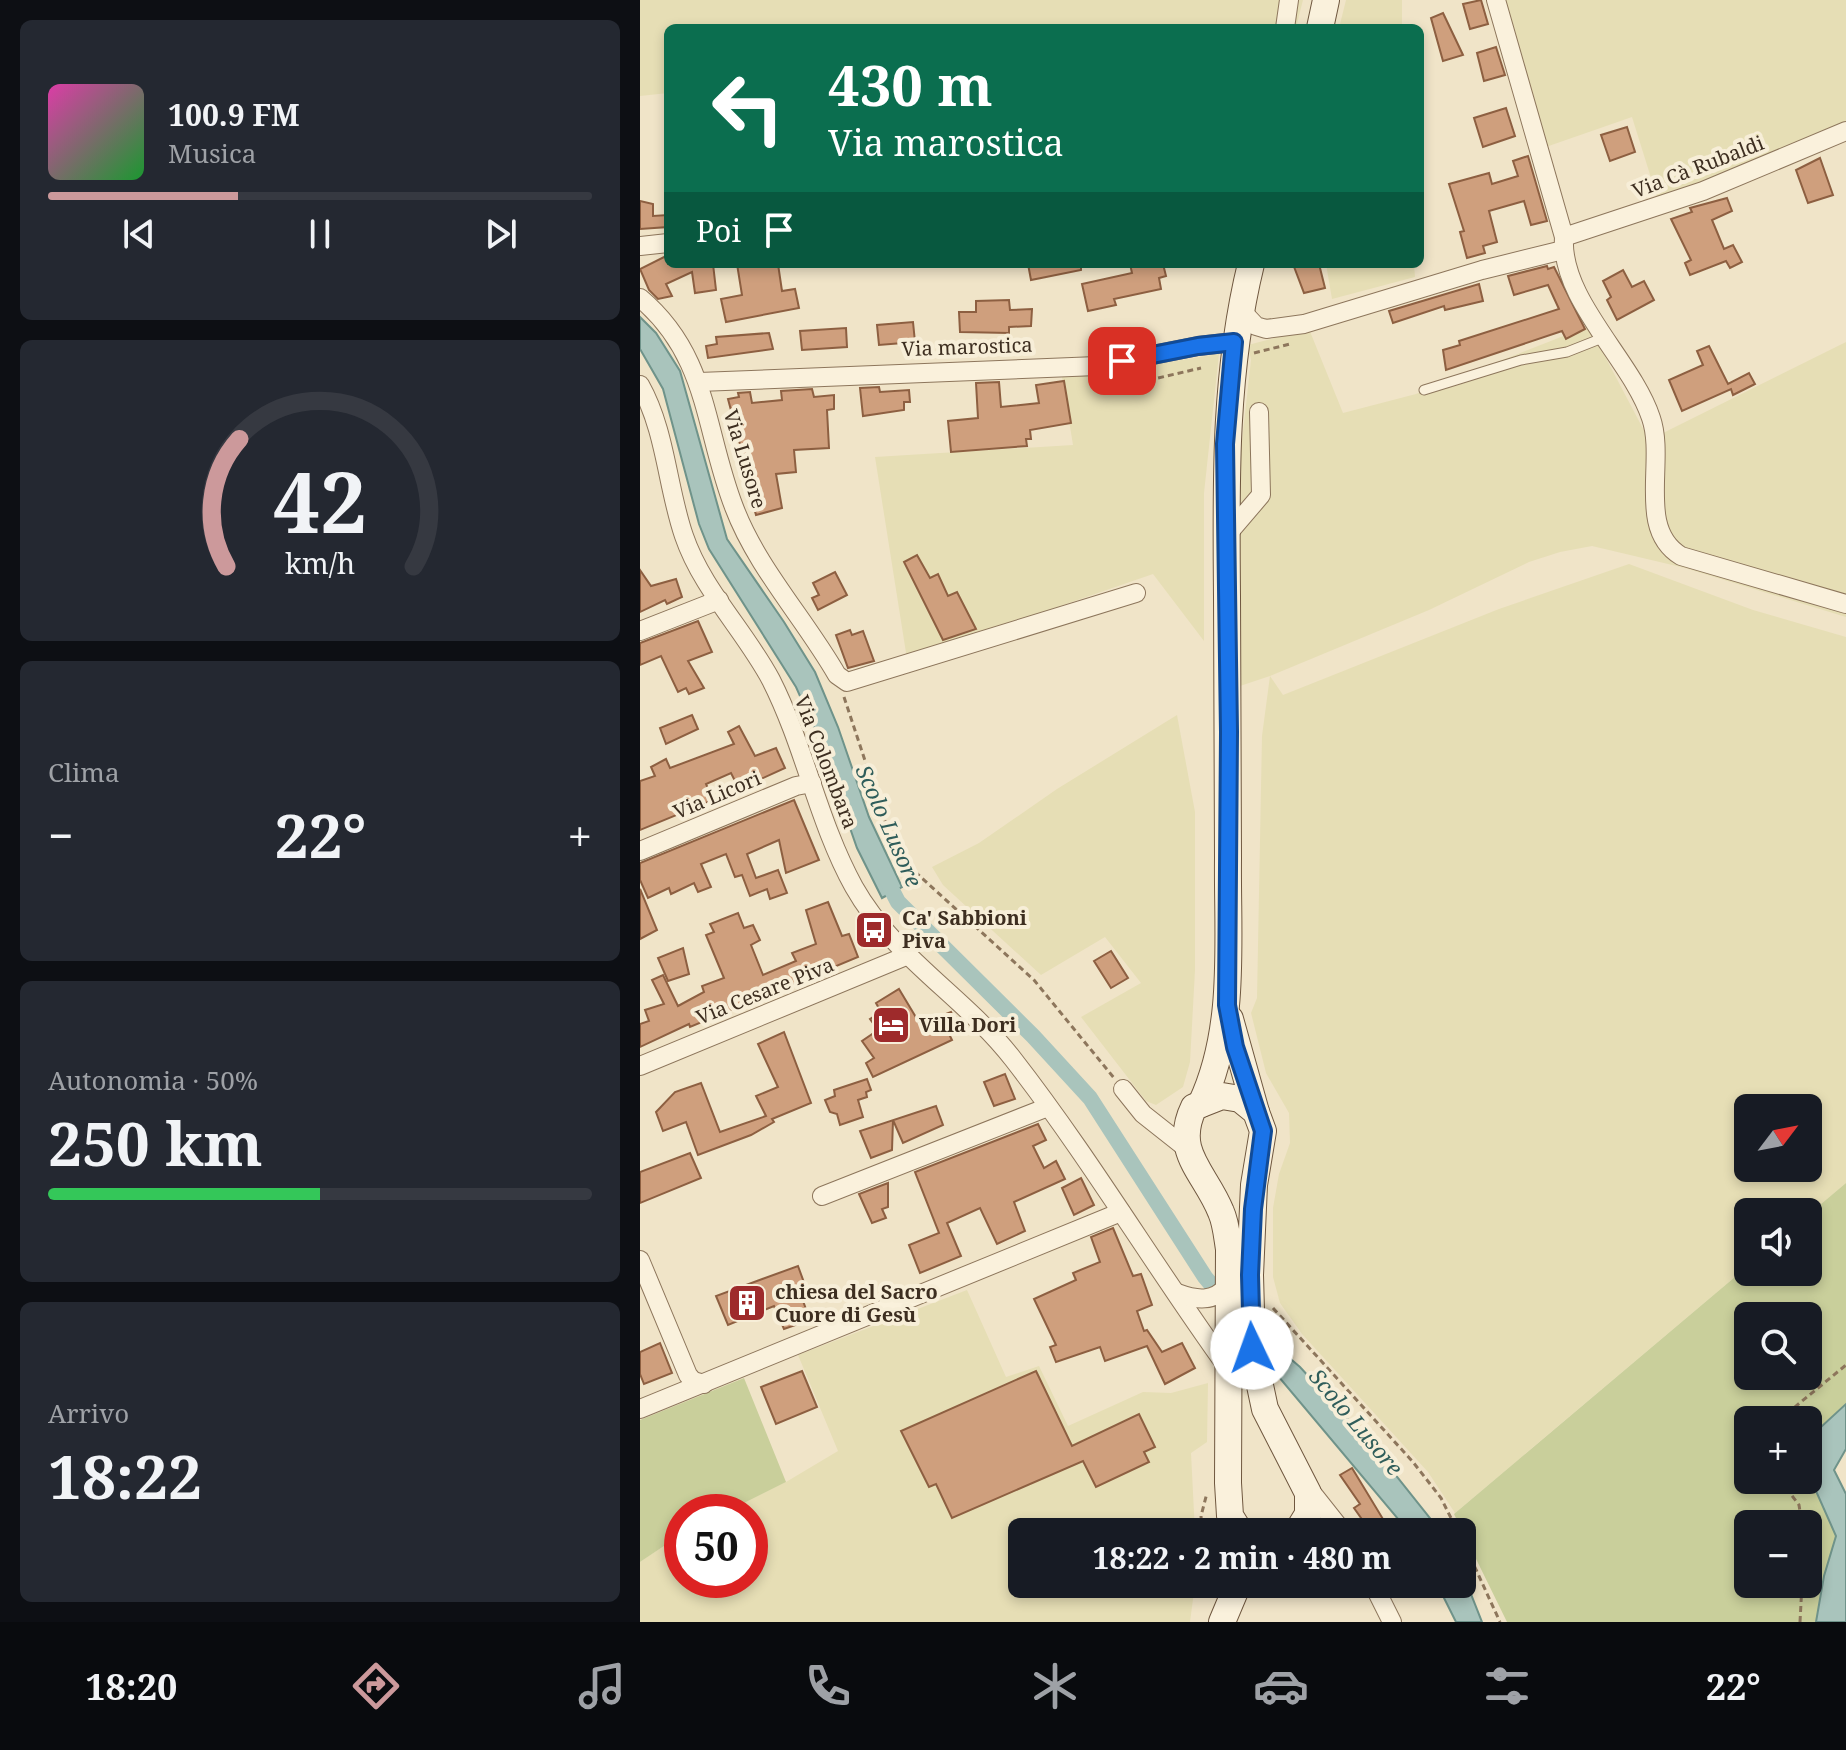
<!DOCTYPE html>
<html lang="it">
<meta charset="utf-8">
<style>
:root{--surface:#171b24;--page:#242831;--text:#f1f3f6;--muted:#9ea1a6;--line:#363941;--accent:#cc999b}
body{margin:0;font-family:"Noto Serif",serif;background:var(--page);color:var(--text);height:100vh;display:flex;flex-direction:column;font-size:30px;white-space:nowrap}
*{box-sizing:border-box;margin:0}
p{font-size:26px;color:var(--muted)}
.icon{flex:none;width:44px;height:44px;fill:none;stroke:currentColor;stroke-width:2;stroke-linecap:round;stroke-linejoin:round}
.map{position:relative;flex:1;overflow:hidden}
.details{display:flex;flex-direction:column;gap:20px;padding:20px;background:#0d0f14;width:640px}
.details>*{flex:none}
.guide{position:absolute;left:24px;top:24px;width:760px;height:244px;border-radius:12px;box-shadow:0 4px 12px #0003;background:#0b6e4f;color:#fff;overflow:hidden}
.needle{width:52px;rotate:58deg}
.controls{position:absolute;left:1094px;top:1094px;display:grid;gap:16px}
.controls a{display:grid;place-items:center;width:88px;height:88px;border-radius:12px;background:var(--surface);box-shadow:0 4px 12px #0003;font-size:40px}
.speed{position:absolute;left:24px;top:1494px;display:flex;gap:16px;font-size:40px;font-weight:700;text-align:center}
.speed>*{display:grid;place-content:center;width:104px;height:104px;border-radius:50%;background:var(--surface);box-shadow:0 4px 12px #0003;line-height:1}
.speed .limit{border:12px solid #d22;background:#fff;color:#111}
.pin{position:absolute;display:grid;place-items:center;width:68px;height:68px;color:#fff;margin:-34px;border-radius:16px;box-shadow:0 4px 12px #0006}
.me{position:absolute;width:88px;margin:-44px;rotate:357deg;stroke-linejoin:round;filter:drop-shadow(0 0 6px #0008)}
.turn{display:flex;align-items:center;gap:28px;height:168px;padding:0 32px;font-size:36px}
.turn .icon{width:104px;height:104px;stroke-width:2.5}
.turn b{display:block;font-size:56px;line-height:68px}
.then{display:flex;align-items:center;height:76px;padding:0 32px;background:#0003;gap:16px;font-size:30px}
.big{font-size:60px;font-weight:700;line-height:1.1}
.details .tile{flex:1;display:flex;flex-direction:column;justify-content:center;gap:12px;min-width:0;padding:0 28px;border-radius:12px;background:var(--page)}
.details .dial{align-items:center;gap:0}
.dial svg{height:208px;overflow:visible;fill:none;stroke:var(--line);stroke-width:7;stroke-linecap:round;text-anchor:middle}
.dial text{fill:var(--text);stroke:none}
.song{display:flex;align-items:center;gap:24px}
.cover{width:96px;height:96px;border-radius:12px;background:linear-gradient(135deg,hsl(320 70% 55%),hsl(130 70% 35%))}
.played{height:8px;border-radius:4px;background:linear-gradient(90deg,var(--accent) 35%,var(--line) 35%)}
.keys{display:flex;justify-content:space-around;direction:ltr}
.heat{display:flex;justify-content:space-between;align-items:center;font-size:44px;direction:ltr}
.charge{height:12px;border-radius:6px;background:linear-gradient(90deg,#34c759 50%,var(--line) 0)}
.trip{position:absolute;left:368px;top:1518px;width:468px;height:80px;border-radius:12px;background:var(--surface);box-shadow:0 4px 12px #0003;font-weight:700;line-height:80px;text-align:center}
.tab-bar{display:flex;height:128px;justify-content:space-around;align-items:center;background:#090b0e;color:var(--muted)}
.tab-bar .icon{width:56px;height:56px}
.tab-bar .current{color:var(--accent)}
.tab-bar b{font-size:36px;color:var(--text)}
main{display:flex;flex:1;min-height:0}
.map>svg:first-child{display:block}
</style>
<main>
<section class="details">
<div class="tile">
<div class="song"><i class="cover"></i><div><b>100.9 FM</b><p>Musica</p></div></div>
<div class="played"></div>
<div class="keys"><svg class="icon" aria-label="previous" viewBox="0 0 24 24"><path d="M18 5L8 12l10 7zM5 5v14"/></svg><svg class="icon" aria-label="pause" viewBox="0 0 24 24"><path d="M8 5v14M16 5v14"/></svg><svg class="icon" aria-label="next" viewBox="0 0 24 24"><path d="M6 5l10 7-10 7zM19 5v14"/></svg></div>
</div>
<div class="tile dial"><svg viewBox="0 0 100 80">
<path d="M14 69A42 42 0 1 1 86 69"/>
<path d="M14 69A42 42 0 0 1 19 20" stroke="#cc999b"/>
<text x="50" y="56" font-size="32" font-weight="700">42</text>
<text x="50" y="72" font-size="11">km/h</text>
</svg></div>
<div class="tile"><p>Clima</p>
<div class="heat"><a>−</a><b class="big">22°</b><a>+</a></div>
</div>
<div class="tile"><p>Autonomia · 50%</p><b class="big">250 km</b><div class="charge"></div></div>
<div class="tile"><p>Arrivo</p><b class="big">18:22</b></div>
</section>
<div class="map">
<svg width="1206" height="1622" viewBox="0 0 1206 1622">
<rect width="100%" height="100%" fill="#f0e4c8"/>
<g fill="#e6deb5" fill-rule="evenodd">
<polygon points="0,0 663,0 656,28 28,28 28,93 0,96"/>
<polygon points="706,0 762,0 762,28 699,28"/>
<polygon points="860,0 1206,0 1206,131 1017,197 992,117 903,148"/>
<polygon points="686,264 774,264 775,277 692,299"/>
<path d="M949,326L1009,440L1206,342V617L1045,568L952,546L920,552L889,562L789,610L630,676L643,695L859,609L989,564L1113,610L1206,637V1183L1168,1215V1212H1108V1266L815,1513L788,1472L662,1334L640,1303L633,1277V1208L639,1174L650,1143L649,1113L626,1073L611,1013L617,998L622,736L630,676L597,687L596,495L611,360L608,345L669,329L703,413L776,394ZM1108,1108H1168V1168H1108Z"/>
<polygon points="579,354 564,493 564,641 513,574 267,659 235,457 433,445 421,371 486,369"/>
<polygon points="537,715 555,812 555,970 550,1062 543,1087 516,1105 506,1101 441,1017 501,983 465,937 401,975 303,885 292,867 339,843 417,789"/>
<polygon points="327,1290 366,1377 399,1366 428,1426 503,1392 531,1393 568,1383 567,1442 551,1453 555,1532 382,1532 382,1584 555,1584 550,1622 0,1622 0,1562 42,1534 42,1580 110,1580 110,1512 86,1512 146,1482 198,1451 158,1355"/>
</g>
<g fill="#c9cf9b" fill-rule="evenodd">
<path d="M1206,1183V1404L1168,1439V1420H1108V1480H1168V1473L1196,1536L1184,1576L1176,1622H867L814,1514L1108,1266V1272H1168V1215ZM1108,1316H1168V1376H1108ZM1108,1524H1168V1584H1108Z"/>
<polygon points="104,1378 146,1482 86,1512 42,1512 42,1534 0,1562 0,1420"/>
</g>
<g fill="#a9c4bc" stroke="#6f938a" stroke-width="2">
<polygon points="0,317 16,333 40,371 87,539 144,622 175,672 198,727 229,817 262,887 242,898 217,848 178,736 156,687 69,549 59,524 23,389 0,349"/>
<polygon points="626,1338 660,1367 734,1448 801,1532 769,1532 628,1364"/>
<polygon points="1206,1404 1206,1449 1194,1470 1206,1494 1206,1622 1176,1622 1184,1576 1196,1536 1168,1473 1168,1439"/>
<polygon points="822,1572 823,1574 842,1622 816,1622 797,1584 822,1584"/>
</g>
<g fill="none" stroke-linecap="round" stroke-linejoin="round">
<polyline stroke="#a9c4bc" stroke-width="16" points="244,875 258,902 393,1036 450,1098 565,1277 585,1301"/>
</g>
<g fill="#cf9f7d" stroke="#8d5f41" stroke-width="2">
<polygon points="841,0 848,24 830,29 823,4"/>
<polygon points="803,13 823,55 803,61 791,18"/>
<polygon points="856,47 865,75 844,81 837,53"/>
<polygon points="866,108 875,136 843,147 834,118"/>
<polygon points="987,127 995,152 970,161 961,135"/>
<polygon points="888,156 907,221 891,225 884,201 849,211 857,242 843,246 845,253 827,258 820,232 824,231 809,184 849,173 852,184 878,176 873,161"/>
<polygon points="1180,158 1193,195 1168,203 1156,170"/>
<polygon points="1087,198 1092,211 1072,220 1084,249 1093,245 1102,262 1090,268 1086,261 1050,275 1045,263 1051,260 1031,219 1052,212 1050,208"/>
<polygon points="0,201 13,204 13,216 28,215 28,227 0,229"/>
<polygon points="28,255 28,264 73,264 76,290 55,293 52,272 26,284 32,296 18,299 9,290 0,269"/>
<polygon points="97,264 138,264 142,291 155,289 159,308 86,322 81,299 102,295"/>
<polygon points="388,264 441,264 441,270 391,280"/>
<polygon points="490,264 523,264 526,276 519,278 521,289 474,299 476,305 448,311 442,284 492,273"/>
<polygon points="653,264 679,264 685,288 664,293"/>
<polygon points="907,266 908,269 914,267 945,329 926,339 922,331 806,370 803,350 820,345 819,341 919,309 908,285 874,295 868,276"/>
<polygon points="983,270 992,287 1004,281 1014,300 977,320 967,300 971,297 963,281"/>
<polygon points="839,284 843,301 805,310 804,306 753,323 749,311"/>
<polygon points="369,300 370,310 392,309 391,326 369,327 369,333 320,332 319,312 336,312 336,301"/>
<polygon points="273,322 275,342 239,345 237,325"/>
<polygon points="206,328 207,347 162,350 160,331"/>
<polygon points="129,333 133,349 68,358 66,346 77,344 76,337"/>
<polygon points="1069,346 1088,384 1109,373 1115,384 1093,395 1091,389 1042,411 1029,380 1063,365 1057,351"/>
<polygon points="424,381 431,423 390,430 391,439 386,439 387,446 311,452 308,421 338,418 336,383 359,382 361,407 399,403 396,385"/>
<polygon points="239,387 240,392 269,390 270,402 264,402 264,410 223,416 220,388"/>
<polygon points="172,389 174,397 194,395 194,409 187,410 189,448 154,450 156,472 136,474 142,508 116,515 110,493 113,493 88,399 99,397 98,393 110,392 112,403 142,400 141,391"/>
<polygon points="277,555 290,578 298,574 308,596 317,592 336,629 303,640 264,562"/>
<polygon points="0,570 11,586 36,579 42,597 27,604 25,600 0,612"/>
<polygon points="195,572 207,595 178,610 172,598 179,595 173,583"/>
<polygon points="58,621 72,652 48,661 64,688 49,694 46,688 38,692 21,656 0,665 0,643"/>
<polygon points="210,630 212,635 223,631 234,661 208,668 196,635"/>
<polygon points="52,715 58,729 26,744 20,728"/>
<polygon points="99,726 115,756 136,748 145,768 99,789 91,773 66,784 73,800 0,830 0,781 15,776 11,767 26,759 30,768 94,744 88,732"/>
<polygon points="154,800 179,860 146,873 139,840 107,854 116,878 138,870 147,893 130,899 127,889 110,896 102,875 95,877 86,854 61,864 71,887 58,892 54,883 31,894 29,888 8,898 0,880 0,863"/>
<polygon points="0,889 17,930 0,939"/>
<polygon points="188,902 202,936 209,934 218,957 50,1027 49,1024 0,1047 0,1024 9,1021 5,1010 24,1004 12,980 23,975 38,1006 64,992 62,986 84,978 66,935 74,932 70,924 98,913 104,928 113,925 120,940 111,945 123,975 156,961 152,953 176,944 166,910"/>
<polygon points="43,948 49,974 28,981 18,958"/>
<polygon points="471,951 488,978 471,988 454,961"/>
<polygon points="259,989 280,1024 311,1012 318,1026 308,1032 312,1040 233,1077 226,1063 234,1058 222,1041 238,1030 230,1019 241,1012 236,1003"/>
<polygon points="144,1032 171,1103 132,1119 134,1122 111,1135 58,1155 46,1122 23,1131 16,1112 35,1092 61,1083 80,1132 126,1116 116,1096 138,1087 118,1044"/>
<polygon points="365,1074 375,1099 354,1106 344,1082"/>
<polygon points="227,1079 231,1090 226,1092 227,1097 218,1100 223,1117 200,1125 197,1114 190,1112 185,1100 195,1096 194,1090"/>
<polygon points="296,1106 303,1125 263,1143 253,1120 252,1150 231,1158 220,1131"/>
<polygon points="398,1124 406,1140 393,1146 404,1168 416,1161 425,1179 374,1202 385,1231 357,1244 340,1208 307,1223 321,1256 280,1273 269,1245 299,1233 275,1172"/>
<polygon points="50,1153 61,1178 0,1203 0,1172"/>
<polygon points="441,1178 454,1205 434,1215 422,1188"/>
<polygon points="248,1183 248,1207 242,1209 246,1218 232,1223 219,1194"/>
<polygon points="473,1228 493,1276 501,1274 512,1305 497,1311 504,1331 507,1330 522,1352 542,1343 555,1368 525,1384 507,1346 465,1361 460,1347 416,1362 410,1347 416,1345 394,1299 436,1280 433,1273 460,1262 451,1237"/>
<polygon points="158,1266 170,1299 163,1301 170,1320 144,1329 134,1306 88,1325 76,1296"/>
<polygon points="20,1343 32,1373 4,1384 0,1374 0,1352"/>
<polygon points="162,1371 177,1407 136,1424 121,1387"/>
<polygon points="396,1371 432,1446 499,1414 515,1447 504,1452 509,1462 456,1487 443,1461 312,1518 296,1484 289,1487 261,1431"/>
<polygon points="712,1468 746,1524 731,1532 714,1508 720,1504 700,1475"/>
</g>
<g fill="none" stroke-linecap="round" stroke-linejoin="round">
<defs>
<polyline id="service" points="784,390 881,360 927,352 965,337"/>
<g id="minor">
<path d="M856,0L924,237C920,300 992,360 1011,418C1026,461 996,529 1041,556L1206,604"/>
<polyline points="645,28 649,0"/>
<polyline points="924,237 1063,191 1206,131"/>
<polyline points="0,246 28,243"/>
<path d="M0,298C69,356 64,430 94,507C117,568 165,619 197,675L207,682L496,593"/>
<polyline points="600,309 616,326 626,329 664,324 842,270 923,250"/>
<polyline points="59,382 457,366 558,346 594,342"/>
<path d="M0,385C26,431 27,487 44,536C62,589 105,631 131,680C165,747 178,822 214,887C254,958 325,997 373,1059C450,1158 514,1266 587,1367"/>
<polyline points="586,536 621,495 619,412"/>
<polyline points="0,631 79,600"/>
<polyline points="0,851 156,786 172,783"/>
<polyline points="0,1066 266,956"/>
<polyline points="483,1089 503,1114 546,1148"/>
<polyline points="182,1196 408,1107"/>
<polyline points="0,1260 48,1375 53,1381 64,1384"/>
<path d="M537,1293C556,1300 574,1303 588,1285"/>
<polyline points="0,1409 481,1212"/>
<polyline points="665,1484 703,1532"/>
<polyline points="733,1584 752,1622"/>
</g>
<g id="secondary">
<polyline points="680,28 686,0"/>
<polyline points="590,1019 616,1112"/>
<path d="M561,1104C597,1028 587,939 588,858C588,771 588,684 587,596C586,484 584,374 611,264"/>
<path d="M600,1532L590,1516L588,1483L589,1249C587,1237 586,1223 581,1212C565,1172 532,1152 554,1107L582,1096L600,1099L616,1112L623,1131L614,1185L610,1275L612,1348L625,1409L668,1493V1514L657,1532"/>
<polyline points="582,1622 598,1584"/>
</g>
</defs>
<use href="#service" stroke="#8d765c" stroke-width="11"/>
<use href="#minor" stroke="#8d765c" stroke-width="20"/>
<use href="#secondary" stroke="#6f573f" stroke-width="28"/>
<g stroke="#8d765c" stroke-width="3" stroke-dasharray="6 4" stroke-linecap="butt">
<polyline points="614,353 650,344"/>
<polyline points="462,380 465,384 475,388 561,368"/>
<polyline points="204,697 247,827 273,870 394,980 474,1078"/>
<polyline points="633,1308 773,1462 801,1498 818,1532"/>
<polyline points="1139,1420 1206,1365"/>
<polyline points="1140,1480 1159,1505 1162,1524"/>
<polyline points="562,1532 561,1516 567,1493"/>
<polyline points="822,1539 860,1622"/>
<polyline points="1160,1622 1162,1584"/>
</g>
<use href="#service" stroke="#faf1dc" stroke-width="9"/>
<use href="#minor" stroke="#faf1dc" stroke-width="18"/>
<use href="#secondary" stroke="#faf1dc" stroke-width="26"/>
</g>
<g fill="none" stroke-linecap="round" stroke-linejoin="round">
<defs>
<polyline id="route" points="482,361 558,346 594,342 585,444 589,732 587,1005 595,1047 623,1131 613,1209 610,1275 612,1348"/>
</defs>
<use href="#route" stroke="#114b97" stroke-width="20"/>
<use href="#route" stroke="#1a73e8" stroke-width="14"/>
</g>
<defs>
<symbol id="bus-square" viewBox="-11 -11 22 22"><rect x="-9" y="-9" width="18" height="18" rx="4" fill="#9e2a2b" stroke="#f7eed8"/><path d="M-5-6H5V4H4V6H2V4H-2V6H-4V4H-5ZM-3.5-4V0h7V-4ZM-3.5 1.2v1.5H-2V1.2ZM2 1.2v1.5H3.5V1.2Z" fill="#fff"/></symbol>
<symbol id="hotel-square" viewBox="-11 -11 22 22"><rect x="-9" y="-9" width="18" height="18" rx="4" fill="#9e2a2b" stroke="#f7eed8"/><path d="M-6-4.5h1.5V1H6V5H4.5V3h-9V5H-6ZM-4 0a1.8 1.8 0 1 1 3.6 0ZM.5 0V-2.5h3Q6-2.5 6 0Z" fill="#fff"/></symbol>
<symbol id="building-square" viewBox="-11 -11 22 22"><rect x="-9" y="-9" width="18" height="18" rx="4" fill="#9e2a2b" stroke="#f7eed8"/><path d="M-4-6H4V6H1V3H-1V6H-4ZM-2.5-4.3h1.7v1.8h-1.7ZM.8-4.3h1.7v1.8H.8ZM-2.5-1h1.7V.8h-1.7ZM.8-1h1.7V.8H.8Z" fill="#fff"/></symbol>
</defs>
<g fill-rule="evenodd">
<use href="#bus-square" x="212" y="908" width="44" height="44"/>
<use href="#hotel-square" x="229" y="1003" width="44" height="44"/>
<use href="#building-square" x="85" y="1281" width="44" height="44"/>
</g>
<g text-anchor="middle" stroke-width="8" stroke-linejoin="round" paint-order="stroke">
<g font-size="20" fill="#3d2e20" stroke="#f7eed8">
<text transform="translate(1058 167) rotate(-21)" y="7">Via Cà Rubaldi</text>
<text transform="translate(327 347) rotate(-2)" y="7">Via marostica</text>
<text transform="translate(105 459) rotate(73)" y="7">Via Lusore</text>
<text transform="translate(186 762) rotate(69)" y="7">Via Colombara</text>
<text transform="translate(77 795) rotate(-23)" y="7">Via Licori</text>
<text transform="translate(125 991) rotate(-22)" y="7">Via Cesare Piva</text>
</g>
<g font-size="20" font-weight="bold" fill="#3d2e20" stroke="#f7eed8" text-anchor="start">
<text x="262" y="925">Ca' Sabbioni<tspan x="262" dy="23">Piva</tspan></text>
<text x="279" y="1032">Villa Dori</text>
<text x="135" y="1299">chiesa del Sacro<tspan x="135" dy="23">Cuore di Gesù</tspan></text>
</g>
<g font-size="22" font-style="italic" fill="#2f5d5a" stroke="#f7eed8">
<text transform="translate(249 826) rotate(66)" y="8">Scolo Lusore</text>
<text transform="translate(716 1422) rotate(50)" y="8">Scolo Lusore</text>
</g>
</g>
</svg>
<div class="controls">
<a><svg class="needle" viewBox="-14 -14 28 28"><path d="M0-13l5 13h-10z" fill="#e53935"/><path d="M0 13l5-13h-10z" fill="#9ea1a6"/></svg></a>
<a><svg class="icon" aria-label="sound" viewBox="0 0 24 24"><path d="M4 9h4l5-4v14l-5-4H4zM17 9q2 3 0 6"/></svg></a>
<a><svg class="icon" aria-label="search" viewBox="0 0 24 24"><circle cx="10" cy="10" r="6"/><path d="M15 15l6 6"/></svg></a>
<a>+</a>
<a>−</a>
</div>
<div class="speed"><div class="limit">50</div></div>
<div class="pin" style="left:482px;top:361px;background:#d93025"><svg class="icon" aria-label="arrive" viewBox="0 0 24 24"><path d="M6 21V4h12l-3 4 3 4H6"/></svg></div>
<svg class="me" style="left:612px;top:1348px" viewBox="-20 -20 40 40"><circle r="19" fill="#fff"/><path d="M0-13L10 11 0 6-10 11z" fill="#1a73e8"/></svg>
<div class="trip">18:22 · 2 min · 480 m</div>
<div class="guide">
<div class="turn"><svg class="icon" aria-label="left" viewBox="0 0 24 24"><path d="M17 20v-9H6M10 6l-5 5 5 5"/></svg><div><b>430 m</b>Via marostica</div></div>
<div class="then">Poi<svg class="icon" aria-label="arrive" viewBox="0 0 24 24"><path d="M6 21V4h12l-3 4 3 4H6"/></svg></div>
</div>
</div>
</main>
<nav class="tab-bar">
<b>18:20</b>
<svg class="icon current" aria-label="directions" viewBox="0 0 24 24"><path d="M12 3l9 9-9 9-9-9zM9 14v-3h6M13 9l2 2-2 2"/></svg>
<svg class="icon" aria-label="music" viewBox="0 0 24 24"><path d="M9 18V5l10-2v13"/><circle cx="6" cy="18" r="3"/><circle cx="16" cy="16" r="3"/></svg>
<svg class="icon" aria-label="phone" viewBox="0 0 24 24"><path d="M5 4h4l2 5-3 2q2 4 5 5l2-3 5 2v4C11 20 4 13 5 4z"/></svg>
<svg class="icon" aria-label="climate" viewBox="0 0 24 24"><path d="M12 3v18M4 7l16 10M4 17L20 7"/></svg>
<svg class="icon" aria-label="car" viewBox="0 0 24 24"><path d="M5 17H2v-5l4-1 3-4h7l3 4 3 1v5h-3M9 17h6M6 11h13"/><circle cx="7" cy="17" r="2"/><circle cx="17" cy="17" r="2"/></svg>
<svg class="icon" aria-label="filters" viewBox="0 0 24 24"><path d="M4 7h16M4 17h16"/><circle cx="9" cy="7" r="2"/><circle cx="15" cy="17" r="2"/></svg>
<b>22°</b>
</nav>
